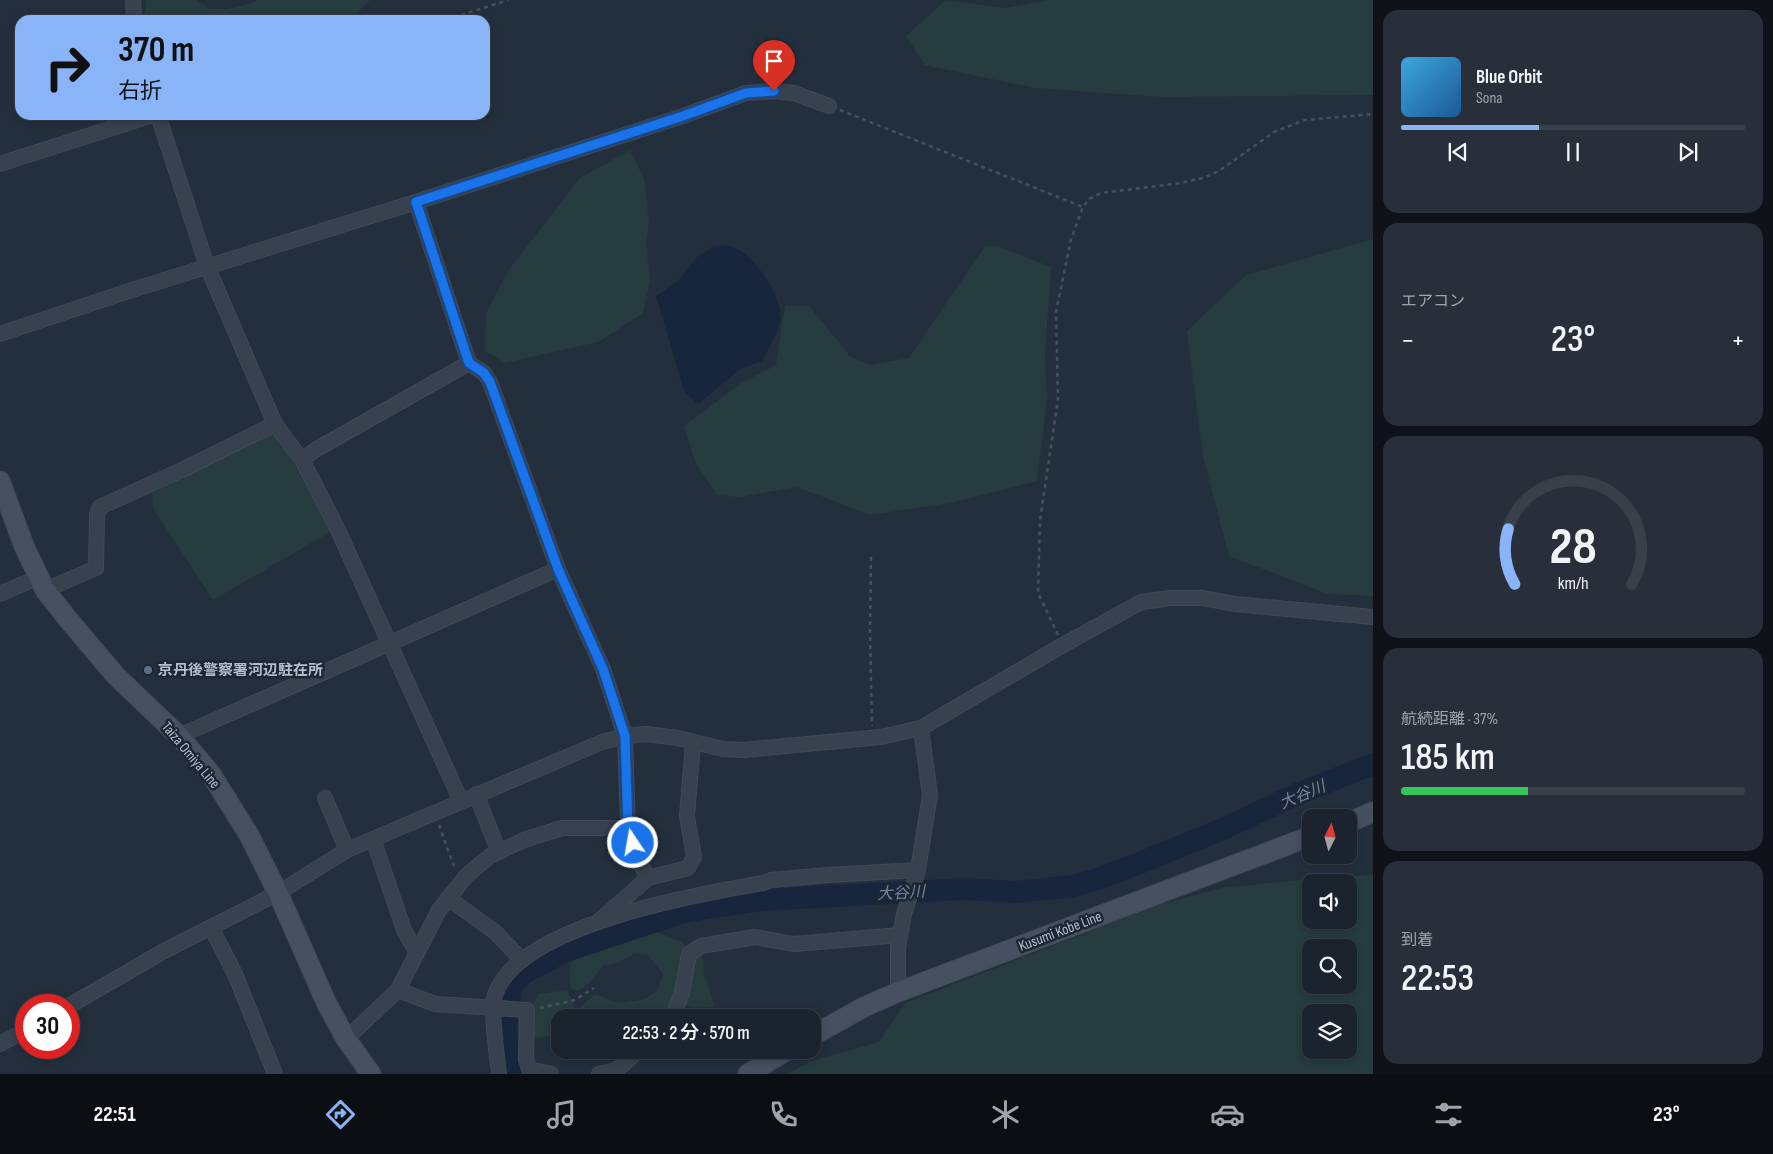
<!DOCTYPE html>
<html lang="ja">
<meta charset="utf-8">
<style>
:root{--surface:#1b232e;--page:#282f3a;--text:#f1f3f6;--muted:#a0a4aa;--line:#39404a;--accent:#8ab4f8}
body{margin:0;font-family:"Sofia Sans Condensed","Noto Sans JP",sans-serif;background:var(--page);color:var(--text);height:100vh;display:flex;flex-direction:column;font-size:19px;white-space:nowrap}
*{box-sizing:border-box;margin:0}
p{font-size:16px;color:var(--muted)}
.icon{flex:none;width:28px;height:28px;fill:none;stroke:currentColor;stroke-width:2;stroke-linecap:round;stroke-linejoin:round}
.map{position:relative;flex:1;overflow:hidden}
.details{display:flex;flex-direction:column;gap:10px;padding:10px;background:#0f1319;width:400px}
.details>*{flex:none}
.hud{position:absolute;left:15px;top:15px;width:475px;height:105px;border-radius:15px;box-shadow:0 2px 8px #0003,0 0 0 1px var(--line);background:#8ab4f8;color:#111;overflow:hidden}
.needle{width:32px;rotate:6deg}
.buttons{position:absolute;left:1302px;top:809px;display:grid;gap:10px}
.buttons a{display:grid;place-items:center;width:55px;height:55px;border-radius:10px;background:var(--surface);box-shadow:0 2px 8px #0003,0 0 0 1px var(--line);font-size:25px}
.speed{position:absolute;left:15px;top:994px;display:flex;gap:10px;font-size:25px;font-weight:700;text-align:center}
.speed>*{display:grid;place-content:center;width:65px;height:65px;border-radius:50%;background:var(--surface);box-shadow:0 2px 8px #0003,0 0 0 1px var(--line);line-height:1}
.speed .limit{border:8px solid #d22;background:#fff;color:#111}
.pin{position:absolute;display:grid;place-items:center;width:42px;height:42px;color:#fff;margin:-51px -21px;border-radius:50% 50% 50% 0;rotate:-45deg;box-shadow:0 0 5px #0007}
.pin .icon{rotate:45deg}
.me{position:absolute;width:55px;margin:-28px;rotate:348deg;stroke-linejoin:round;filter:drop-shadow(0 0 4px #0008)}
.turn{display:flex;align-items:center;gap:18px;height:105px;padding:0 20px;font-size:22px}
.turn .icon{width:65px;height:65px;stroke-width:2.5}
.turn b{display:block;font-size:35px;line-height:42px}
.big{font-size:38px;font-weight:600;line-height:1.1}
.details .tile{flex:1;display:flex;flex-direction:column;justify-content:center;gap:8px;min-width:0;padding:0 18px;border-radius:15px;background:var(--page)}
.details .dial{align-items:center;gap:0}
.dial svg{height:130px;overflow:visible;fill:none;stroke:var(--line);stroke-width:7;stroke-linecap:round;text-anchor:middle}
.dial text{fill:var(--text);stroke:none}
.song{display:flex;align-items:center;gap:15px}
.cover{width:60px;height:60px;border-radius:8px;background:linear-gradient(135deg,hsl(200 70% 55%),hsl(210 70% 35%))}
.played{height:5px;border-radius:2px;background:linear-gradient(90deg,var(--accent) 40%,var(--line) 40%)}
.keys{display:flex;justify-content:space-around;direction:ltr}
.heat{display:flex;justify-content:space-between;align-items:center;font-size:28px;direction:ltr}
.charge{height:8px;border-radius:4px;background:linear-gradient(90deg,#34c759 37%,var(--line) 0)}
.trip{position:absolute;left:551px;top:1009px;width:270px;height:50px;border-radius:15px;background:var(--surface);box-shadow:0 2px 8px #0003,0 0 0 1px var(--line);font-weight:600;line-height:50px;text-align:center}
.dock{display:flex;height:80px;justify-content:space-around;align-items:center;background:#0b0e12;color:var(--muted)}
.dock .icon{width:35px;height:35px}
.dock .on{color:var(--accent)}
.dock b{font-size:22px;color:var(--text)}
main{display:flex;flex:1;min-height:0}
.map>svg:first-child{display:block}
</style>
<main>
<div class="map">
<svg width="1373" height="1074" viewBox="0 0 1373 1074">
<rect width="100%" height="100%" fill="#242f3e"/>
<g fill="#263c3f" fill-rule="evenodd">
<polygon points="146,0 197,0 210,9 227,9 256,2 256,0 370,0 350,20 144,20"/>
<polygon points="946,0 1005,8 1051,0 1373,0 1373,95 1161,97 1035,88 925,65 906,36"/>
<polygon points="630,150 644,179 649,223 646,242 650,282 643,313 598,342 505,363 485,351 486,314 508,271 580,178"/>
<polygon points="1373,239 1373,596 1328,594 1229,556 1203,457 1187,331 1246,275"/>
<polygon points="985,246 998,246 1051,267 1045,355 1047,398 1037,481 951,503 870,515 797,487 739,497 717,495 695,462 684,426 742,383 776,365 785,306 809,306 850,356 869,365 909,358"/>
<polygon points="272,431 291,458 330,532 213,600 153,508 152,493"/>
<path d="M1373,875V1074H788L809,1062L879,1042L905,1003L1159,905L1221,888L1327,877ZM1311,882H1349V920H1311ZM1311,948H1349V985H1311ZM1311,1012H1349V1050H1311Z"/>
<polygon points="650,929 681,942 702,956 704,974 715,1007 692,1008 674,1001 660,1017 578,1017 579,1009 594,994 620,1003 645,999 658,990 663,974 648,955 635,953 617,963 603,966 589,983 578,991 571,988 569,973 573,955"/>
<polygon points="567,990 575,1007 576,1017 560,1018 560,1034 532,1039 531,1009 538,994"/>
</g>
<path fill="#17263c" d="M714,246C719,246 725,245 729,246C753,251 785,298 780,322C779,332 767,351 762,361L740,369L698,404L684,391L656,296L679,280L697,257Z"/>
<g fill="none" stroke-linecap="round" stroke-linejoin="round">
<polyline stroke="#17263c" stroke-width="22" points="510,1074 506,1026 512,984 525,972 566,951 683,912 761,900 965,889 1015,892 1074,886 1098,879 1145,861 1225,828 1297,794 1373,764"/>
<defs>
<g id="street">
<polyline points="133,0 134,20"/>
<polyline points="158,115 207,266 275,424 302,460 337,528 461,801"/>
<polyline points="0,164 153,115"/>
<polyline points="416,202 469,363 484,373 490,382 558,569 603,669 625,736 628,828 637,857 648,878 598,922"/>
<polyline points="0,334 132,290 416,202 683,116 746,93 774,91 794,93 829,106"/>
<polyline points="302,460 315,450 469,363"/>
<polyline points="45,590 96,568 97,515 100,507 184,469 275,424"/>
<polyline points="0,594 39,577"/>
<polyline points="179,736 558,569"/>
<polyline points="476,794 499,852"/>
<polyline points="325,798 347,850"/>
<polyline points="373,839 404,930 417,953"/>
<polyline points="648,878 688,868 694,857 687,816 693,742"/>
<polyline points="448,898 495,932 522,960"/>
<polyline points="211,927 235,974 275,1074"/>
<polyline points="398,990 435,1004 527,1010 526,1059 529,1069 551,1074"/>
<polyline points="898,992 898,948 904,914 918,870 930,795 921,728"/>
<polyline points="69,1006 164,951 278,893 347,850 602,742 625,736 646,734 678,738 723,749 744,750 881,737 921,728 1063,645 1141,602 1171,598 1203,598 1234,604 1373,617"/>
<polyline points="672,1018 682,993 689,954 701,946 755,937 794,944 900,935"/>
<polyline points="346,1039 398,990 439,910 467,875 490,856 524,840 562,828 628,828"/>
<polyline points="0,1044 26,1030"/>
<path d="M499,1074C497,1054 490,1012 495,995C518,925 699,894 764,883L771,880L828,875L918,870"/>
<polyline points="599,1074 617,1070"/>
<polyline points="617,1074 617,1070 639,1050"/>
</g>
<g id="secondary">
<polyline points="0,481 24,546 45,590 67,618 116,676 179,736 211,774 249,835 278,893 326,1002 346,1039 371,1074"/>
<polyline points="1349,822 1373,812"/>
<polyline points="812,1036 864,1007 898,992 1311,836"/>
<polyline points="748,1074 787,1050"/>
</g>
</defs>
<use href="#street" stroke="#414a57" stroke-width="16"/>
<use href="#secondary" stroke="#414a57" stroke-width="21"/>
<g stroke="#3f5557" stroke-width="2.5" stroke-dasharray="4 4" stroke-linecap="butt">
<polyline points="446,20 508,0"/>
<polyline points="840,110 1083,207"/>
<polyline points="871,557 870,632 872,726"/>
<polyline points="1058,635 1038,593 1040,520 1058,399 1056,312 1071,239 1083,207 1089,199 1101,193 1181,183 1203,178 1219,171 1274,132 1305,120 1373,114"/>
<polyline points="439,825 455,869"/>
<polyline points="540,1008 575,1000 594,988"/>
</g>
<use href="#street" stroke="#38414e" stroke-width="14"/>
<use href="#secondary" stroke="#465061" stroke-width="19"/>
</g>
<g fill="none" stroke-linecap="round" stroke-linejoin="round">
<defs>
<polyline id="route" points="633,843 628,828 625,736 603,669 558,569 490,382 484,373 469,363 416,202 683,116 746,93 774,91"/>
</defs>
<use href="#route" stroke="#114b97" stroke-width="12"/>
<use href="#route" stroke="#1a73e8" stroke-width="9"/>
</g>
<circle fill="#5c6f8a" stroke="#1d2633" stroke-width="2" cx="148" cy="670" r="5"/>
<g text-anchor="middle" stroke-width="5" stroke-linejoin="round" paint-order="stroke">
<g font-size="15" font-weight="bold" fill="#b4bcc9" stroke="#1d2633" text-anchor="start">
<text x="158" y="675">京丹後警察署河辺駐在所</text>
</g>
<g font-size="15" fill="#b4bcc9" stroke="#1d2633">
<text transform="translate(191 755) rotate(50)" y="5">Taiza Omiya Line</text>
<text transform="translate(1060 931) rotate(-21)" y="5">Kusumi Kobe Line</text>
</g>
<g font-size="16" font-style="italic" fill="#6d86a8" stroke="#1d2633">
<text transform="translate(1302 794) rotate(-23)" y="6">大谷川</text>
<text transform="translate(901 892) rotate(-3)" y="6">大谷川</text>
</g>
</g>
</svg>
<div class="buttons">
<a><svg class="needle" viewBox="-14 -14 28 28"><path d="M0-13l5 13h-10z" fill="#e53935"/><path d="M0 13l5-13h-10z" fill="#a0a4aa"/></svg></a>
<a><svg class="icon" aria-label="sound" viewBox="0 0 24 24"><path d="M4 9h4l5-4v14l-5-4H4zM17 9q2 3 0 6"/></svg></a>
<a><svg class="icon" aria-label="search" viewBox="0 0 24 24"><circle cx="10" cy="10" r="6"/><path d="M15 15l6 6"/></svg></a>
<a><svg class="icon" aria-label="layers" viewBox="0 0 24 24"><path d="M12 4l9 5-9 5-9-5zM3 14l9 5 9-5"/></svg></a>
</div>
<div class="speed"><div class="limit">30</div></div>
<div class="pin" style="left:774px;top:91px;background:#d93025"><svg class="icon" aria-label="arrive" viewBox="0 0 24 24"><path d="M6 21V4h12l-3 4 3 4H6"/></svg></div>
<svg class="me" style="left:633px;top:843px" viewBox="-20 -20 40 40"><circle r="17" fill="#1a73e8" stroke="#fff" stroke-width="3"/><path d="M0-11L8 9 0 5-8 9z" fill="#fff"/></svg>
<div class="trip">22:53 · 2 分 · 570 m</div>
<div class="hud">
<div class="turn"><svg class="icon" aria-label="right" viewBox="0 0 24 24"><path d="M7 20v-9h11M14 6l5 5-5 5"/></svg><div><b>370 m</b>右折</div></div>
</div>
</div>
<section class="details">
<div class="tile">
<div class="song"><i class="cover"></i><div><b>Blue Orbit</b><p>Sona</p></div></div>
<div class="played"></div>
<div class="keys"><svg class="icon" aria-label="previous" viewBox="0 0 24 24"><path d="M18 5L8 12l10 7zM5 5v14"/></svg><svg class="icon" aria-label="pause" viewBox="0 0 24 24"><path d="M8 5v14M16 5v14"/></svg><svg class="icon" aria-label="next" viewBox="0 0 24 24"><path d="M6 5l10 7-10 7zM19 5v14"/></svg></div>
</div>
<div class="tile"><p>エアコン</p>
<div class="heat"><a>−</a><b class="big">23°</b><a>+</a></div>
</div>
<div class="tile dial"><svg viewBox="0 0 100 80">
<path d="M14 69A42 42 0 1 1 86 69"/>
<path d="M14 69A42 42 0 0 1 10 35" stroke="#8ab4f8"/>
<text x="50" y="56" font-size="32" font-weight="700">28</text>
<text x="50" y="72" font-size="11">km/h</text>
</svg></div>
<div class="tile"><p>航続距離 · 37%</p><b class="big">185 km</b><div class="charge"></div></div>
<div class="tile"><p>到着</p><b class="big">22:53</b></div>
</section>
</main>
<nav class="dock">
<b>22:51</b>
<svg class="icon on" aria-label="directions" viewBox="0 0 24 24"><path d="M12 3l9 9-9 9-9-9zM9 14v-3h6M13 9l2 2-2 2"/></svg>
<svg class="icon" aria-label="music" viewBox="0 0 24 24"><path d="M9 18V5l10-2v13"/><circle cx="6" cy="18" r="3"/><circle cx="16" cy="16" r="3"/></svg>
<svg class="icon" aria-label="phone" viewBox="0 0 24 24"><path d="M5 4h4l2 5-3 2q2 4 5 5l2-3 5 2v4C11 20 4 13 5 4z"/></svg>
<svg class="icon" aria-label="climate" viewBox="0 0 24 24"><path d="M12 3v18M4 7l16 10M4 17L20 7"/></svg>
<svg class="icon" aria-label="car" viewBox="0 0 24 24"><path d="M5 17H2v-5l4-1 3-4h7l3 4 3 1v5h-3M9 17h6M6 11h13"/><circle cx="7" cy="17" r="2"/><circle cx="17" cy="17" r="2"/></svg>
<svg class="icon" aria-label="filters" viewBox="0 0 24 24"><path d="M4 7h16M4 17h16"/><circle cx="9" cy="7" r="2"/><circle cx="15" cy="17" r="2"/></svg>
<b>23°</b>
</nav>
